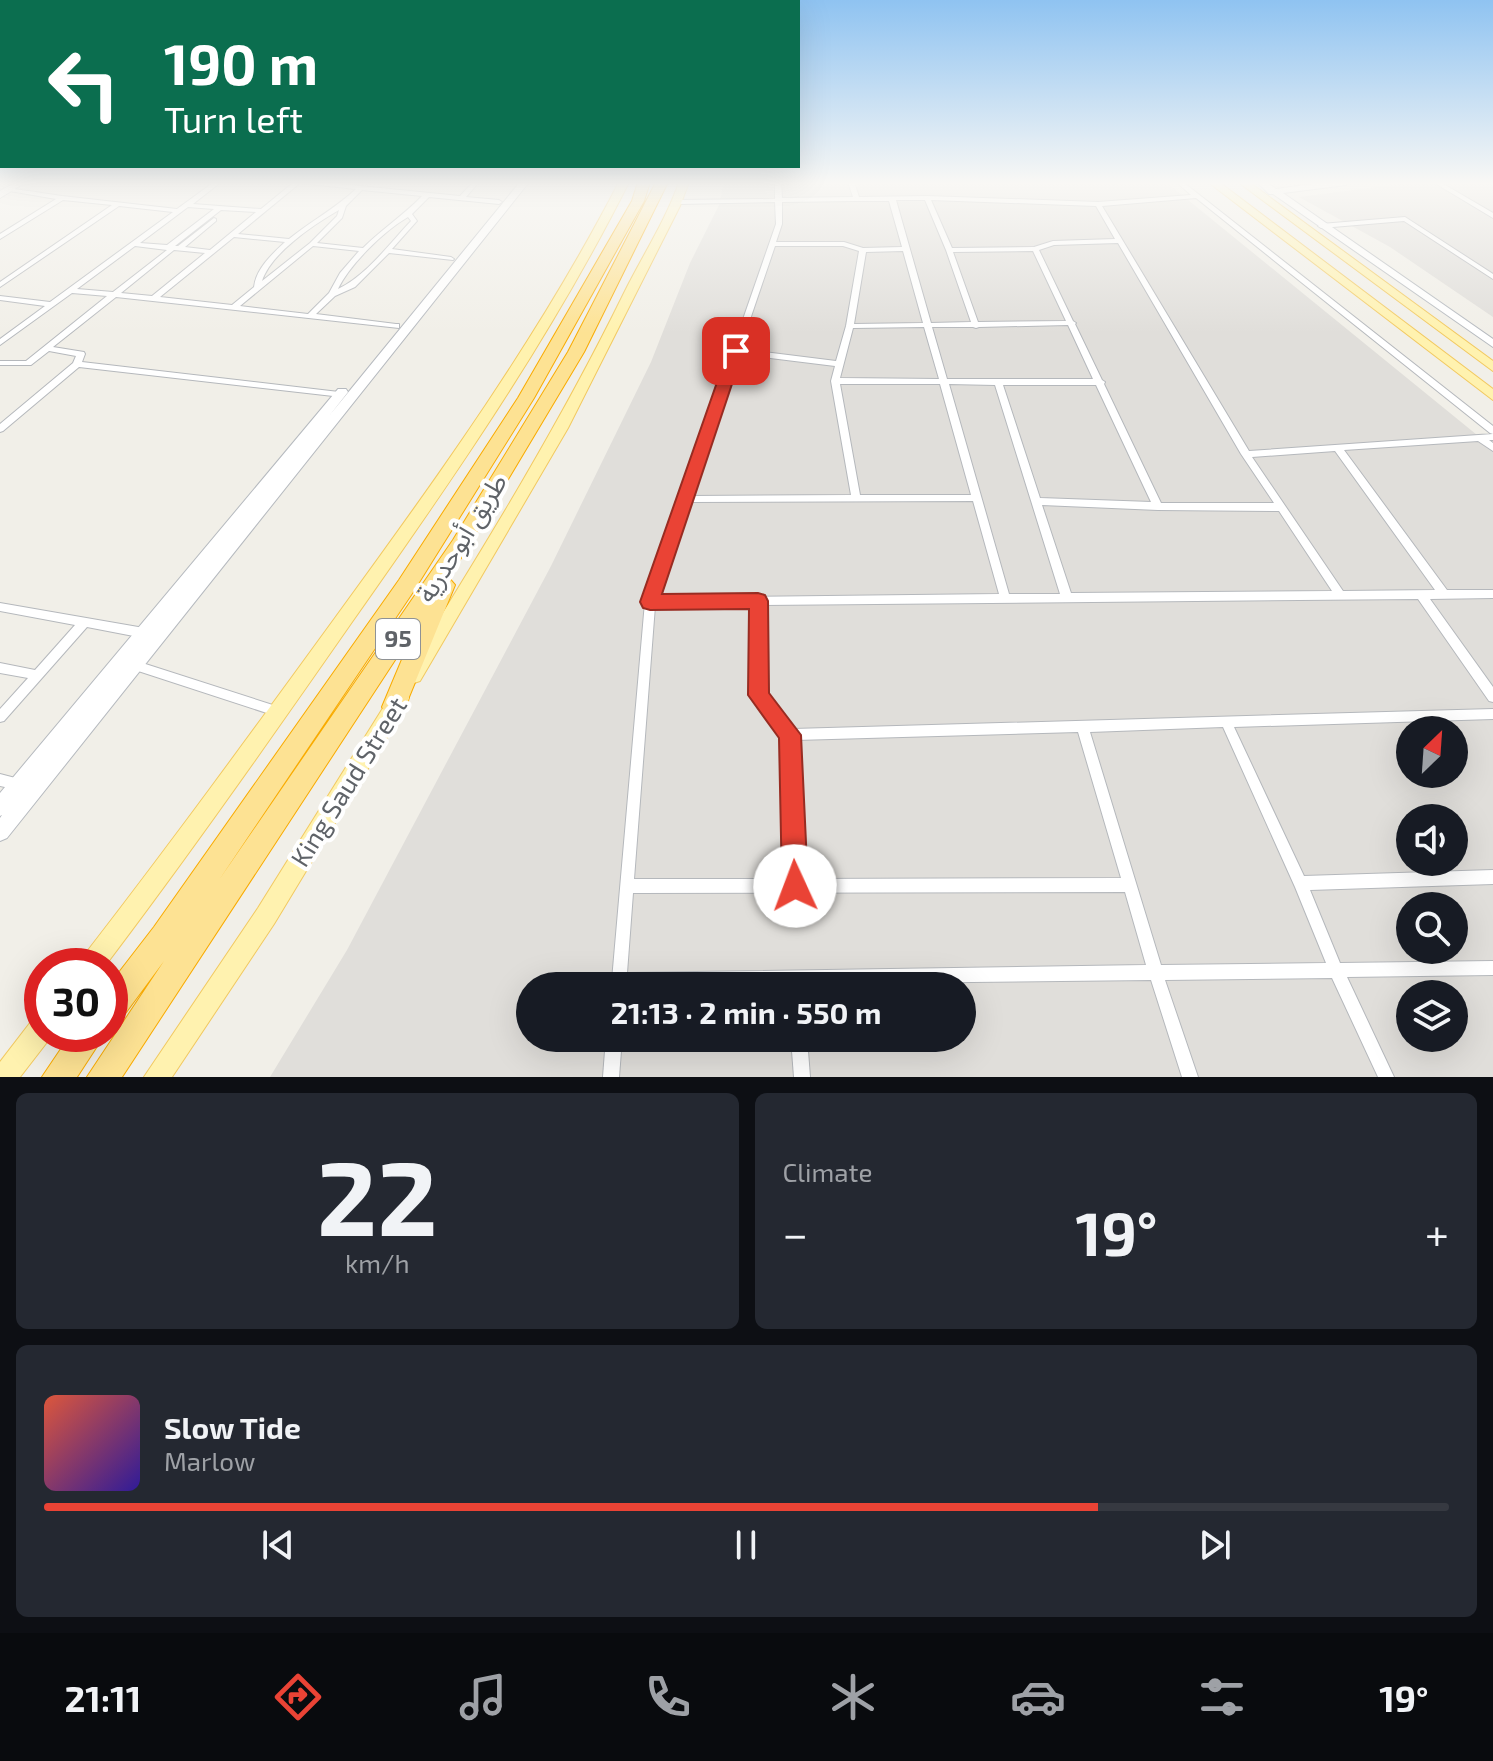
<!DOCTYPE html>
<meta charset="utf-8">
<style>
:root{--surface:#171b24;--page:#242831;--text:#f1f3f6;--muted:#9ea1a6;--line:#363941;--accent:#ea4335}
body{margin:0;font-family:"Exo 2","Noto Sans Arabic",sans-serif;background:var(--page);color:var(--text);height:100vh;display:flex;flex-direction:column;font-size:30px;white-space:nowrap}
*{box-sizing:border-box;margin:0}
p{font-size:26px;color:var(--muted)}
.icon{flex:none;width:44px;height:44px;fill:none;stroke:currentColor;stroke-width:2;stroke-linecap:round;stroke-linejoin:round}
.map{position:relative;height:1077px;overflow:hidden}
.sheet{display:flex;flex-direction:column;gap:16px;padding:16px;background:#0d0f14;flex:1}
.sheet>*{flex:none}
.top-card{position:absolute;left:0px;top:0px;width:800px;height:168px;box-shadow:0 8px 32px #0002;background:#0b6e4f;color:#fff;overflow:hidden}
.needle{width:52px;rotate:25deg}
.buttons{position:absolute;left:1396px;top:716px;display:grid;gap:16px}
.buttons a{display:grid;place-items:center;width:72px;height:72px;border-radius:50%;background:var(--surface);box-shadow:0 8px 32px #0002;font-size:40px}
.speed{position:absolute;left:24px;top:948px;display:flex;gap:16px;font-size:40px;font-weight:700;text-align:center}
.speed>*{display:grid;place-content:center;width:104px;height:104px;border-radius:50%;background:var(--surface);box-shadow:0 8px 32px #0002;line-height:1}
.speed .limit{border:12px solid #d22;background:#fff;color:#111}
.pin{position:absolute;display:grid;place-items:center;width:68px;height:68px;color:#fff;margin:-34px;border-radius:16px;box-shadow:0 4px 12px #0006}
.me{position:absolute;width:88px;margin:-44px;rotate:358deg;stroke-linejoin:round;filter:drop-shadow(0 0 6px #0008)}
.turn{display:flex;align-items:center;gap:28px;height:168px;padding:0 32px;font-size:36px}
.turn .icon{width:104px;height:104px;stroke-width:2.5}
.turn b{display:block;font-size:56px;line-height:68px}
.big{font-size:60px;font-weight:700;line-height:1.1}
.sheet .widget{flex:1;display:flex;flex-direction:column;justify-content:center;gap:12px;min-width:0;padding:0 28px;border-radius:12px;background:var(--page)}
.sheet .dial{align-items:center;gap:0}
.dial b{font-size:104px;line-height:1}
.song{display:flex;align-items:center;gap:24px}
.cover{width:96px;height:96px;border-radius:12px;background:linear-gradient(135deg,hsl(10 70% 55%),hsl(250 70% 35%))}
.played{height:8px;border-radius:4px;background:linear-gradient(90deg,var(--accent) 75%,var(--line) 75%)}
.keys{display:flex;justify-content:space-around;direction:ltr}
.heat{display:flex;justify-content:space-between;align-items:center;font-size:44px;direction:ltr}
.sheet .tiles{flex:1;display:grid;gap:16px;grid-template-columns:1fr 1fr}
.widget:last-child{grid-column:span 2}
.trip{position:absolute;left:516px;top:972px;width:460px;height:80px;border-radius:40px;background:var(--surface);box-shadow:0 8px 32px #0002;font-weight:700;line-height:80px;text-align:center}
.tabs{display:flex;height:128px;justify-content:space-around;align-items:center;background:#090b0e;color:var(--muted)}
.tabs .icon{width:56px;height:56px}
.tabs .on{color:var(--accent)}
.tabs b{font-size:36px;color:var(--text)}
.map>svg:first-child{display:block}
</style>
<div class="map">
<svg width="1493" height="1077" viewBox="0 0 1493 1077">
<rect width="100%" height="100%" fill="#f1efe8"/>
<g fill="#e0deda" fill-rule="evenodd">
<path d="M724,182H1166L1493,448V1077H270L347,950L551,566L651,362L690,263L719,205ZM1410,730H1454V774H1410ZM1410,818H1454V862H1410ZM1410,906H1454V950H1410ZM530,986H962V1038H530ZM1410,994H1454V1038H1410Z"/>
<polygon points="1415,182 1493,182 1493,317 1390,247 1299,197"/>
</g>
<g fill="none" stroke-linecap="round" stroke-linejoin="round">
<defs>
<g id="street">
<path d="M214,182H221L193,204L261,209L294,182H320L460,196L473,182H479L466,197L499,200L502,202L499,204L429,197L412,214L417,221L416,222L392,249L451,257L454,259L453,260L389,253L355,287L335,296L316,314L396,324H399V328L116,297L53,347L84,352L85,354L82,362L339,392L343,395L342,397L79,367L3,431L0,432V424L73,363L76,356L49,351L31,365H0V361H26L107,296L72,293L0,345V339L45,306L0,300V296L50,302L173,212L119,206L0,287V282L112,205L63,200L0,239V234L56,199L10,191L7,189L8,188L62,196L177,209ZM300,183L356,189C336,208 311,221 289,239L238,234ZM362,190L422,196C404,215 382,229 363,248L317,243L342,218L346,206ZM188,207L214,209L167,245L140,243ZM221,210L256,212L210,250L185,247L216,221V219L214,218L178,246H175ZM339,210L337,216L310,243L262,281C271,253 313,225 339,210ZM408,217L411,221C389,244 367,275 338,289C350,264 384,231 408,217ZM234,237L285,242C271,255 256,269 254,287L232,305L160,297ZM135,246L167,250L113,292L77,289ZM313,246L359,251L340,273L329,293L308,314L240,306ZM174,250L205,253L152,296L121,293Z"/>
<path d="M775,182H781L782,198L853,197L848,182H854L859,197L927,196L1098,202L1191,195L1176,182H1183L1493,426V434L1490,433L1196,198L1102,206L1249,451L1493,434V440H1489L1493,443V451L1478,441L1344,450L1447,590H1493V598L1430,599L1493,687V702L1489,701L1418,599L763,605L764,693L793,729L1493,709V719L1234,727L1304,876L1493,870V884L1310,890L1340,963L1493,961V975L1347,977L1394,1077H1378L1332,978L1165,980L1198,1077H1182L1151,980L612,986V980L645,602L776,224L775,202L679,204L676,202L679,200L775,199ZM896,200H925L946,250L971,322L931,323ZM931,200L1096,206L1115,239L1053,241L1034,247L952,248ZM855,201H889L902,247L863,248L844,242H776L782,224V202ZM1118,243L1241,454L1274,503H1161L1104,384L1105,382L1102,380L1075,324L1076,323L1073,321L1039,250L1054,245ZM775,246H843L859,251L846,326L836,361L740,349ZM903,251L923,323L854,324L866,252ZM1033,251L1066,321L978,322L953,252ZM1068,325L1093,379H947L932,327H973L976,328L979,327ZM924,327L939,379L840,378L853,328ZM739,354L835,366L831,381L851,495L691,496ZM840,384H940L971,495H860ZM949,384L995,385L1060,594H1009ZM1003,385H1096L1151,502L1040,498ZM1335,451L1435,590L1343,591L1252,457ZM973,501L999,594L657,598L689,502ZM1042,505L1158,510L1279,511L1332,591L1071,593ZM753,605L752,695L784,737L788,879H634L655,606ZM1223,727L1295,887L1326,963L1161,965L1090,732ZM1078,732L1121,878L802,879L796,740ZM1125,892L1146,965L627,973L633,893Z"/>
<polygon points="1433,182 1440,182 1493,213 1493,218"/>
<polygon points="1405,217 1493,274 1493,279 1404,221 1321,228 1318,226 1321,224"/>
<polygon points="0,603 144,628 148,630 150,633 148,636 144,638 87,627 4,721 0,722 0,709 28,678 0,673 0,663 35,670 75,625 0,611"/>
<polygon points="133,660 279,707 283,708 285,712 283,716 279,717 129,668 127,665 129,662"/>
<polygon points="0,774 23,780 25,784 23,788 19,790 0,786"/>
<polygon points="606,1038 622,1038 619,1077 603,1077"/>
<polygon points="791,1038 807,1038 810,1077 794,1077"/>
</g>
<g id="secondary">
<polygon points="16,182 26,182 0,198 0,191"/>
<polygon points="520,182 529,182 7,838 0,841 0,818 2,815 0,816 0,793 338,389 346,389 348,392 329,416"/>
<polygon points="1257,182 1267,182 1276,189 1327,182 1350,182 1346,185 1283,193 1493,339 1493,347 1273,194 1269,194"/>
</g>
<g id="primary">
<path d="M619,182H629C551,338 452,480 352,622C271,738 190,854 105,966H78L82,958C169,846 252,732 335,618C438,477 539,337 619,182Z"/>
<path d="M679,182H689L680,206L568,428L420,681L414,683L408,681L405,675L408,669C485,546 561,422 625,291C643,255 666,220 679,182Z"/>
<polygon points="1208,182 1219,182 1493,389 1493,400"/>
<polygon points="1238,182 1249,182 1493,361 1493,371"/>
<polygon points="400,690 407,692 409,698 407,704 274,924 172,1077 144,1077 258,908 393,692"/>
<polygon points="42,1016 42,1034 52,1034 51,1037 20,1077 0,1077 0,1062 33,1019"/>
</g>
<g id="highway">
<polygon points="638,182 650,182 644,201 534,398 413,592 219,880 453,540 568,352 656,182 668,182 584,352 449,578 455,585 402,714 394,718 386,714 382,707 414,631 122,1077 87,1077 164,961 121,1019 110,1023 110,984 154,927 399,580 518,398 632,201"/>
<polygon points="71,1034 105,1034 77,1077 42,1077"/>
</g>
</defs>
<use href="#street" stroke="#b5b8bc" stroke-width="2"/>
<use href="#secondary" stroke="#b6babf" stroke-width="2"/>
<use href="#primary" stroke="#f2c960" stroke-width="2"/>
<use href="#highway" stroke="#f9ab00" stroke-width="2"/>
<use href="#street" fill="#fff" fill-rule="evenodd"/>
<use href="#secondary" fill="#fff" fill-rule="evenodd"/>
<use href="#primary" fill="#fff2af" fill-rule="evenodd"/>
<use href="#highway" fill="#fde293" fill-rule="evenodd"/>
</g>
<linearGradient id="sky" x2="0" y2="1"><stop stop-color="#8fc3f1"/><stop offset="0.55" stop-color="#f9f8f5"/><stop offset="1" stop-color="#f9f8f5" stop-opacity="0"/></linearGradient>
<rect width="1493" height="333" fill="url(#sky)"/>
<polygon fill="#ea4335" stroke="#982c22" stroke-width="2" points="736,347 743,351 662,594 758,593 765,595 768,601 769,693 801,735 808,886 804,894 795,898 786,894 782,886 779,738 748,695 749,609 650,610 643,608 640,602 728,351"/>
<g text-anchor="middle" stroke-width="8" stroke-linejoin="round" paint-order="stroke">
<rect fill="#fff" stroke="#8f9295" stroke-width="2" x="376" y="619" width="44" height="40" rx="6"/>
<g font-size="24" font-weight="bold" fill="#5f6368">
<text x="398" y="647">95</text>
</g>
<g font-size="26" fill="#5f6368" stroke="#fff">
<text transform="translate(462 538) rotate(-58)" y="9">طريق أبوحدرية</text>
<text transform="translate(349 782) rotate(-58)" y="9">King Saud Street</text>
</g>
</g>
</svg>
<div class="buttons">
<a><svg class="needle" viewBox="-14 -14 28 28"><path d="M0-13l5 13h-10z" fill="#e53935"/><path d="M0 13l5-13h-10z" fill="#9ea1a6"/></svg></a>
<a><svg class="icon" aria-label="sound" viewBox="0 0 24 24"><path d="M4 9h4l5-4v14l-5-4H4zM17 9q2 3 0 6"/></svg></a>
<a><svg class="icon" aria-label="search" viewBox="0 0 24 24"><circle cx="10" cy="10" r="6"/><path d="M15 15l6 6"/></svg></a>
<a><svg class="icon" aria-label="layers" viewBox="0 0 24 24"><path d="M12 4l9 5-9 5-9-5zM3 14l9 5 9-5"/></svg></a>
</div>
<div class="speed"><div class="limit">30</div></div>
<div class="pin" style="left:736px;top:351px;background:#d93025"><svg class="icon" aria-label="arrive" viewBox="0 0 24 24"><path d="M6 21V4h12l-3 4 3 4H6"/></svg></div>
<svg class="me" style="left:795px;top:886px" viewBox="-20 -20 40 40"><circle r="19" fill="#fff"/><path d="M0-13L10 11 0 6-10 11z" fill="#ea4335"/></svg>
<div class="trip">21:13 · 2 min · 550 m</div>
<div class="top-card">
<div class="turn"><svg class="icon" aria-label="left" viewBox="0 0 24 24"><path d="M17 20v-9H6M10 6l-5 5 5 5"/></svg><div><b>190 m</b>Turn left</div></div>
</div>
</div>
<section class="sheet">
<div class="tiles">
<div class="widget dial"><b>22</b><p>km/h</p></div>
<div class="widget"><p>Climate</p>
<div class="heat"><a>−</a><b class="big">19°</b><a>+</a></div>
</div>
<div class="widget">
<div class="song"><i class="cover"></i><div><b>Slow Tide</b><p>Marlow</p></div></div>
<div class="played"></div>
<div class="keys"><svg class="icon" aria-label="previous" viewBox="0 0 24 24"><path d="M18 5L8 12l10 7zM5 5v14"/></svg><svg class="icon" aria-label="pause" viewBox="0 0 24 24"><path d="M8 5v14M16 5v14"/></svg><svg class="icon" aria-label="next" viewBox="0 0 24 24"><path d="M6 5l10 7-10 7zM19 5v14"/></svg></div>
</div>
</div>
</section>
<nav class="tabs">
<b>21:11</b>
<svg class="icon on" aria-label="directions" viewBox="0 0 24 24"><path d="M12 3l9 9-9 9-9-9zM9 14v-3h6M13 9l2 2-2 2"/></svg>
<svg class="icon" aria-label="music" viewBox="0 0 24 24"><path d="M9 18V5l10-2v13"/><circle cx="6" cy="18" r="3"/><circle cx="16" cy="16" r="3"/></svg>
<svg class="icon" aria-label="phone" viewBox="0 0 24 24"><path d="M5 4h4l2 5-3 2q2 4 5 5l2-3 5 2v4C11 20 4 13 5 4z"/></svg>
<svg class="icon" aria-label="climate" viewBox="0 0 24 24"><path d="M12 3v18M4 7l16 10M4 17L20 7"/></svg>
<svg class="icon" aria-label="car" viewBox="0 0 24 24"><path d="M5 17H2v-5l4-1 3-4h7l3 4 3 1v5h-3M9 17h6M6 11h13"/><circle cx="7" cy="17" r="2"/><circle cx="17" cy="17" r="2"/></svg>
<svg class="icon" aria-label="filters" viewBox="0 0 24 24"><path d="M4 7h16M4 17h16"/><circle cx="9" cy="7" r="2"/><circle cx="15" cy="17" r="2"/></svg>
<b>19°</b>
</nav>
